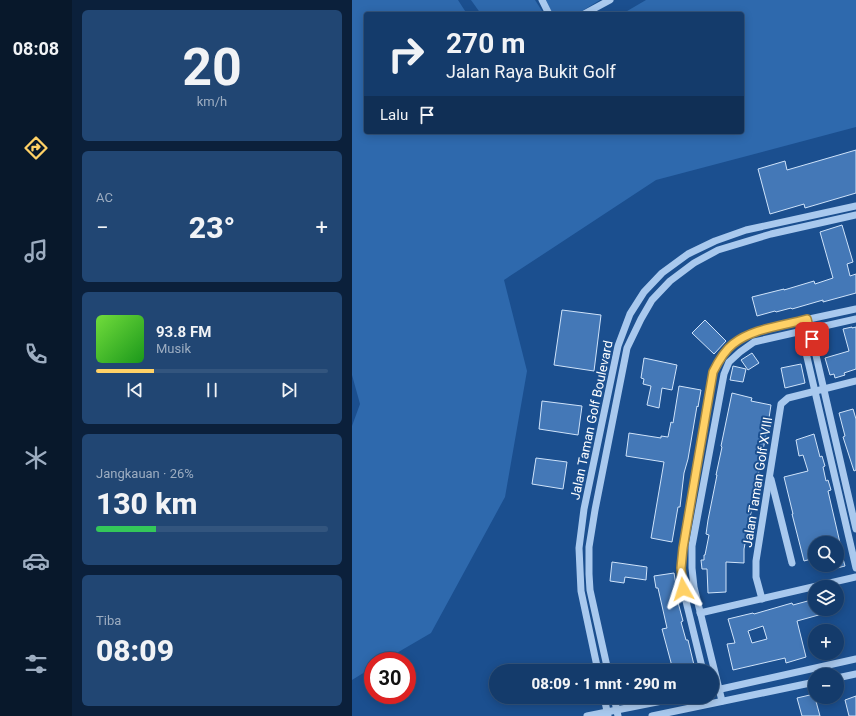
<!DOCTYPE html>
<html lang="id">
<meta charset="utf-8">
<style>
:root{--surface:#143b6b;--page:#214673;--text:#f1f3f6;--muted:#9dadc1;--line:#33557e;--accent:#ffd166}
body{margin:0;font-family:Roboto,sans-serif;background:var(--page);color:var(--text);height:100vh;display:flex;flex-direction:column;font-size:15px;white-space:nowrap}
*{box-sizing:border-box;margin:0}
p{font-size:13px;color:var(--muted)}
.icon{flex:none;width:22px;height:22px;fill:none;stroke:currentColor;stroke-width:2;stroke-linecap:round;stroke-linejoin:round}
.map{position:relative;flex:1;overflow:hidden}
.details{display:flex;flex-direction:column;gap:10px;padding:10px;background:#0b203b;width:280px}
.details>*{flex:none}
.top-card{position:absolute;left:12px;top:12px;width:380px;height:122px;border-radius:4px;box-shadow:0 2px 10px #0003,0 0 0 1px var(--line);background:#143b6b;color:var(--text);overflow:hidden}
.buttons{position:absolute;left:456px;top:536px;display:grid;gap:8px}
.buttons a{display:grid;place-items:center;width:36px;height:36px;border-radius:50%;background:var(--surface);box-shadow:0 2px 10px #0003,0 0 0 1px var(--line);font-size:20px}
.speed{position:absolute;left:12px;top:652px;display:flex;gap:8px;font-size:20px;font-weight:700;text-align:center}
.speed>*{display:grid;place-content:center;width:52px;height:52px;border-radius:50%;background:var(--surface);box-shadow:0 2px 10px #0003,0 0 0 1px var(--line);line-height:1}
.speed .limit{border:6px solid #d22;background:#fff;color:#111}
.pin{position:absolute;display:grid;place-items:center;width:34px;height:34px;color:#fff;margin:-17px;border-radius:8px;box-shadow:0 2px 6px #0006}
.me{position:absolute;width:44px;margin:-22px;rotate:354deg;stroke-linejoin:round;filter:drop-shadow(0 0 3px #0008)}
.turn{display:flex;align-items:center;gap:14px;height:84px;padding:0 16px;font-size:18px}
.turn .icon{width:52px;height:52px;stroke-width:2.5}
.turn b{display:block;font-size:28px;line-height:34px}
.then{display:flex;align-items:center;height:38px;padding:0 16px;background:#0003;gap:8px;font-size:15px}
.big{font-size:30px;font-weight:800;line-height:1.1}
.details .tile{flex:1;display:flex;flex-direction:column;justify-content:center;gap:6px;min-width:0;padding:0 14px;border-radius:6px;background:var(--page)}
.details .dial{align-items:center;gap:0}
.dial b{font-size:52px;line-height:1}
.song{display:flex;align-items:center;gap:12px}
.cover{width:48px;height:48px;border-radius:6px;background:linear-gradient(135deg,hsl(100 70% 55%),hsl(120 70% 35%))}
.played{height:4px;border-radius:2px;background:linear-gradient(90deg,var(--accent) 25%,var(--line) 25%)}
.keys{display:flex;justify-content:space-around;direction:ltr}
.heat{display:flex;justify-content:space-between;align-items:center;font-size:22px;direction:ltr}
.charge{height:6px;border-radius:3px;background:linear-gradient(90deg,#34c759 26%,var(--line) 0)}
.trip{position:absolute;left:137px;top:664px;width:230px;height:40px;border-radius:20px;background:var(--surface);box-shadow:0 2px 10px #0003,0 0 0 1px var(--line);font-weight:800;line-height:40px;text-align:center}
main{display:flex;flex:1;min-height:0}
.dock{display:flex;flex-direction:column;width:72px;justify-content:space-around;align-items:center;background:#08182b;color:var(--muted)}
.dock .icon{width:28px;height:28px}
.dock .current{color:var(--accent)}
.dock b{font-size:18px;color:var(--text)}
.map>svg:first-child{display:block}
</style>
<main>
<nav class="dock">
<b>08:08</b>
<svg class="icon current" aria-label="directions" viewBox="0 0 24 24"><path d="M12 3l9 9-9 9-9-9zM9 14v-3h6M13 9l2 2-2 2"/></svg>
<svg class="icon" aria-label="music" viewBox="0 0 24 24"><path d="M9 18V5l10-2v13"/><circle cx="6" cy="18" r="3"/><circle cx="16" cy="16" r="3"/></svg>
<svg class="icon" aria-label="phone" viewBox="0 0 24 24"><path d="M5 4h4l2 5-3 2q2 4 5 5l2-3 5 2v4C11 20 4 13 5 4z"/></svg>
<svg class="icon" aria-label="climate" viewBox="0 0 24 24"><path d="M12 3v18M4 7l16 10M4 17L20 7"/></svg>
<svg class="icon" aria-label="car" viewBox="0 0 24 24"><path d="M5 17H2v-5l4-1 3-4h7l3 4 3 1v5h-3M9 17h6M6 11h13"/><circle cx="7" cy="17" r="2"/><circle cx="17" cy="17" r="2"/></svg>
<svg class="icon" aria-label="filters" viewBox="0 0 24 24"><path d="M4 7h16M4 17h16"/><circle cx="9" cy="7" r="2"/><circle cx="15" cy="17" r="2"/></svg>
</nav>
<section class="details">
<div class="tile dial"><b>20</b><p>km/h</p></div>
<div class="tile"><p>AC</p>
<div class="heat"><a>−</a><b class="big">23°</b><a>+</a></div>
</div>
<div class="tile">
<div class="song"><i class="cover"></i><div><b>93.8 FM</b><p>Musik</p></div></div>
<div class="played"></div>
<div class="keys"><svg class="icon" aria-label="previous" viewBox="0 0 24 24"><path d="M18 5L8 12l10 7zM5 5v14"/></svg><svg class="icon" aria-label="pause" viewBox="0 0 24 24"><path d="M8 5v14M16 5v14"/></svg><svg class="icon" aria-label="next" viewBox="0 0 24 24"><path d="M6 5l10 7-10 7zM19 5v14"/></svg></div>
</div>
<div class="tile"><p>Jangkauan · 26%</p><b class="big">130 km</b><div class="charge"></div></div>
<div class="tile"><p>Tiba</p><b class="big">08:09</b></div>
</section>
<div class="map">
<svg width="504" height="716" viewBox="0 0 504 716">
<rect width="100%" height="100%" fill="#1b4f8f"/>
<g fill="#2e69ad">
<polygon points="0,0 106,0 115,14 14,14 14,132 390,132 390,14 270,14 294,0 504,0 504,127 304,180 152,280 175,371 153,497 79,633 31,661 21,661 21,667 0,680 0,426 8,404 0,375"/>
<polygon points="119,0 183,0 192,14 129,14"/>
<polygon points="194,0 248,0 225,14 201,14 199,11"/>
</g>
<g fill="#4478b7" stroke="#cfe3fa" fill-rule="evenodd">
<polygon points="504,150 504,193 453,208 452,204 418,214 406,169 433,161 435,170"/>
<polygon points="490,225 501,262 495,264 498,276 504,274 504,293 471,302 471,300 440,309 439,308 424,312 423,311 405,316 400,297 432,289 432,290 462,281 463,284 481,278 468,232"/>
<polygon points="210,310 249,315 242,371 202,365"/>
<polygon points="353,320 374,341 362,354 340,333"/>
<polygon points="500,327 500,328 504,327 504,369 492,373 493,375 483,378 482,374 478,375 473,358 497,351 491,329"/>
<polygon points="400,353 407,363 396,370 389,360"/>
<polygon points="292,358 325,365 320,390 310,388 307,408 295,405 299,386 291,384 292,379 289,378"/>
<polygon points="449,364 453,383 433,388 429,368"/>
<polygon points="381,366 394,369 391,382 378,380"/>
<polygon points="327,386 349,390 346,407 345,406 336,459 332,473 328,507 326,507 320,542 299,538 312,462 274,456 277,433 309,438 309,436 316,437 319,422 321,423"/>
<polygon points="380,393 400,398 399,401 419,405 417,418 420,419 417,429 415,429 408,466 392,549 392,563 374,562 374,592 356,593 355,569 350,569 349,560 352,560 352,555 353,555 357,535 354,534 356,520 365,475 364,475 370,447 369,446"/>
<polygon points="190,401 230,406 226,435 187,429"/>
<polygon points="501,409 504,419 504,470 502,471 491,437 493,436 487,413"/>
<polygon points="462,434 468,457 470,456 473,466 471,467 474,481 476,480 479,490 476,491 488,543 463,543 463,558 452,561 440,514 441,514 432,477 456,471 451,455 447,456 444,440"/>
<polygon points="184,458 215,462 211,489 180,484"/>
<polygon points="487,544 493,566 485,568 485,545"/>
<polygon points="260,562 295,567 294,580 273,577 272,583 258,581"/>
<polygon points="322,573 325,591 323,591 331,621 329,622 334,640 336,640 342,665 321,670 310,629 315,628 306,588 304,588 302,576"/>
<path d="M463,599V609H481V611L445,621L454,657L434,663L433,658L381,670L375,644L383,643L376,619L401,613L402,614L440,603L441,605ZM411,626L415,639L400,643L396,631Z"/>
<polygon points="462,694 468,716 450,716 445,698"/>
<polygon points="504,696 504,716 497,716 493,700"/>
</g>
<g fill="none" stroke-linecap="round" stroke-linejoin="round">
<g stroke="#a9c9ee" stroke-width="7">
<polyline points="190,0 197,14"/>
<polyline points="232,14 258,0"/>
<polyline points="457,325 504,529"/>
<polyline points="448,327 504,568"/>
<polyline points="419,479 440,563"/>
<polyline points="410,599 404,577 404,561 429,404 436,398 504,381"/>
<polyline points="348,613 504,577"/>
<polyline points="246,671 229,591 227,548 232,509 266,346 278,314 292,292 310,273 336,254 363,241 394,230 504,206"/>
<polyline points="256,671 238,590 237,574 237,547 243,510 275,348 289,319 300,300 318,281 342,263 366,250 419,234 504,215"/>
<polyline points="351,671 331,589 329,568 331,548 361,372 370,356 381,344 397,334 434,324 504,309"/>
<polyline points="485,678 504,674"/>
<polyline points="360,691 504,659"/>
<polyline points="252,697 256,716"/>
<polyline points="262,697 266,716"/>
<polyline points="370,701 342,587 340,568 340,546 372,374 377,362 388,352 402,342 504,319"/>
<polyline points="235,716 330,697"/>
<polyline points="300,716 463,682"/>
</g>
</g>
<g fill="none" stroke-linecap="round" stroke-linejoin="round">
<defs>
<path id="route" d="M331,589L329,568L331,548L361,372C366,362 372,351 381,344C401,328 431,326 455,319L460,339"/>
</defs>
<use href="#route" stroke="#a68842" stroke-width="10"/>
<use href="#route" stroke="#ffd166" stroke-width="7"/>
</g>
<g text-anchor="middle" stroke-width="4" stroke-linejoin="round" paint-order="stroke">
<g font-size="13" fill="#fff" stroke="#1b4f8f">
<text transform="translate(239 420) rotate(-78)" y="5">Jalan Taman Golf Boulevard</text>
<text transform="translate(405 482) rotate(-81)" y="5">Jalan Taman Golf XVIII</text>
</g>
</g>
</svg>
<div class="buttons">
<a><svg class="icon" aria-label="search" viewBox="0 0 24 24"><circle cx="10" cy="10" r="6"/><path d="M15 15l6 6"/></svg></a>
<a><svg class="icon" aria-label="layers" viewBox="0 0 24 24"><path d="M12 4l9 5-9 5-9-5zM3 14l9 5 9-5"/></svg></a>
<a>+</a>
<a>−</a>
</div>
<div class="speed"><div class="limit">30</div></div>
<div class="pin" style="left:460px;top:339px;background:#d93025"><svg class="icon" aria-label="arrive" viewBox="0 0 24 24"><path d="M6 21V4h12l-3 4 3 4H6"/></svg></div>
<svg class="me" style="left:331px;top:589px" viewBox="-20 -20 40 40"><path d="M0-17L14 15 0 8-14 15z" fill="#ffd166" stroke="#fff" stroke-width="4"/></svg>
<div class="trip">08:09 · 1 mnt · 290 m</div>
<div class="top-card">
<div class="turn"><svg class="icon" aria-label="right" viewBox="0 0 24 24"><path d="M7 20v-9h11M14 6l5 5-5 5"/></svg><div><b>270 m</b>Jalan Raya Bukit Golf</div></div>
<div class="then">Lalu<svg class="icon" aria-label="arrive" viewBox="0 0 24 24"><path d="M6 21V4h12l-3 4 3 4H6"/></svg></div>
</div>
</div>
</main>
